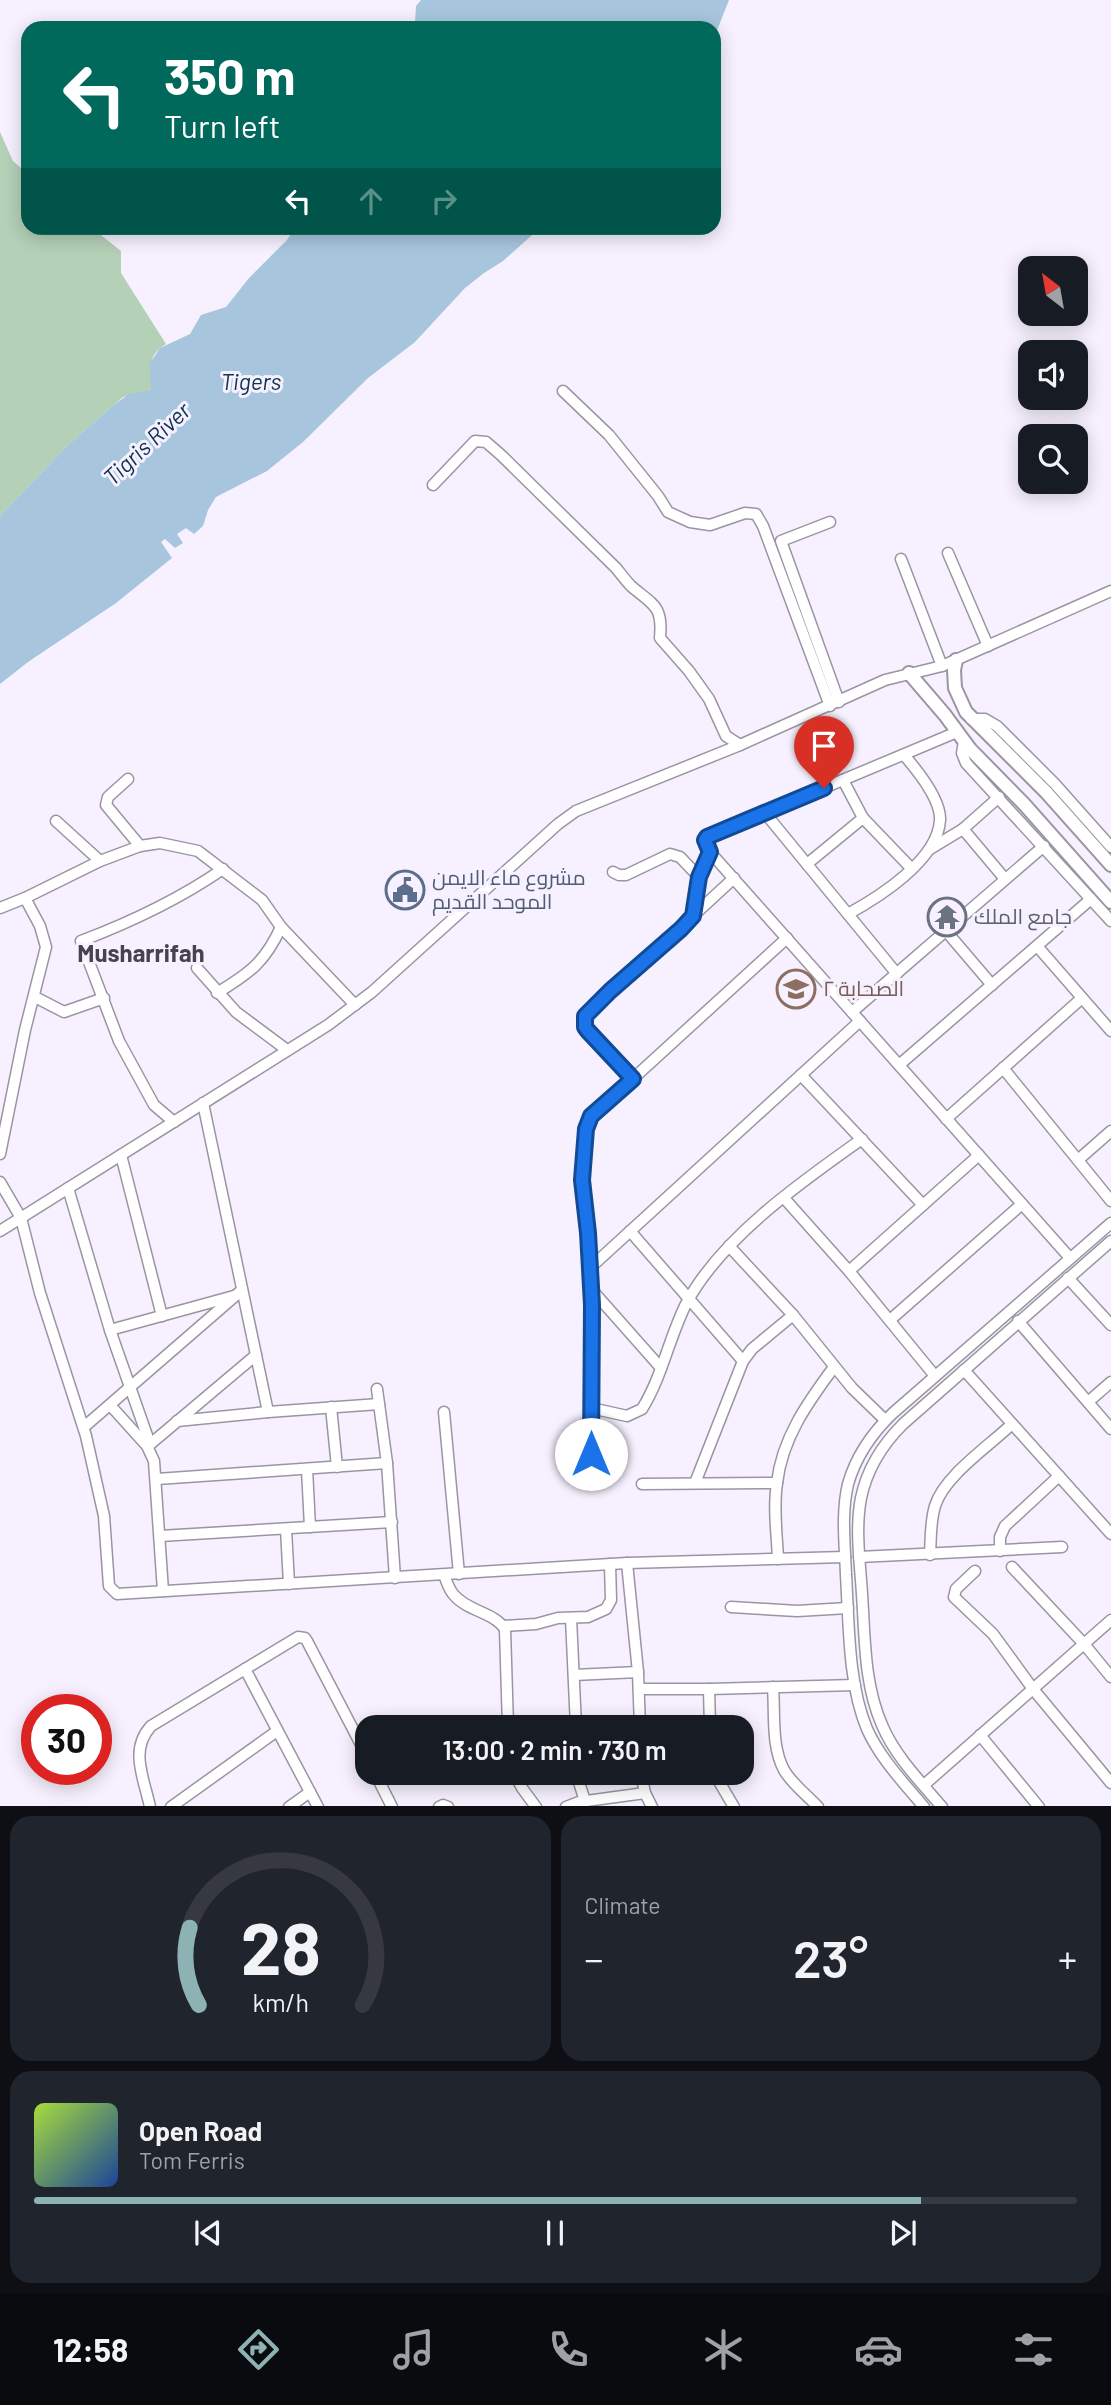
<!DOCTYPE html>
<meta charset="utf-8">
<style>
:root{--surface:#171b24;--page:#20242c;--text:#f1f3f6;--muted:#9ea1a6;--line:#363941;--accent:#8db2b3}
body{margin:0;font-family:Barlow,Cairo,sans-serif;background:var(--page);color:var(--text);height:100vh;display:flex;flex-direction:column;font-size:26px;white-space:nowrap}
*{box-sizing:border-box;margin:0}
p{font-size:23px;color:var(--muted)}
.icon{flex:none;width:38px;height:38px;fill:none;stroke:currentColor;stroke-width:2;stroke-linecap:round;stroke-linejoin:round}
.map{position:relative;height:1806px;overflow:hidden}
.details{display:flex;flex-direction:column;gap:10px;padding:10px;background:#0d0f14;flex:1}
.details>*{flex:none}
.hud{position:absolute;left:21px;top:21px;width:700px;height:214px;border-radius:21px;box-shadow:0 4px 18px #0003;background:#00695c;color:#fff;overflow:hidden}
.needle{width:46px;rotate:329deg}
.tools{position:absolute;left:1018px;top:256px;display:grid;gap:14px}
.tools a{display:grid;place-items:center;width:70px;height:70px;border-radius:14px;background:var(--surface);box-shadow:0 4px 18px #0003;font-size:35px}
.speed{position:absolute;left:21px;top:1694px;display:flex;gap:14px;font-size:35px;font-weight:700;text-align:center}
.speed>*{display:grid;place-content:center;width:91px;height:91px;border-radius:50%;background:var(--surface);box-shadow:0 4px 18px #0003;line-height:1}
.speed .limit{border:10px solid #d22;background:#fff;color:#111}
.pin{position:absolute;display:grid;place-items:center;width:60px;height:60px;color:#fff;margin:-72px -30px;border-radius:50% 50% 50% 0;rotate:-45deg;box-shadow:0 0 7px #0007}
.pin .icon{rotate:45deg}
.me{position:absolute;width:77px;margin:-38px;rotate:0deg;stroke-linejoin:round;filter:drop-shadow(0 0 5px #0008)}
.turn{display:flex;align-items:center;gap:24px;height:147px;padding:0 28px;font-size:32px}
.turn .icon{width:91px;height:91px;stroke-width:2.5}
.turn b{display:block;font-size:49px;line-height:60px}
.lanes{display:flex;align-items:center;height:66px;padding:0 28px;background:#0003;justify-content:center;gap:35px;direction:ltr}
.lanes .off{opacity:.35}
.big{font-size:52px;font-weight:600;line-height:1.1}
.details .tile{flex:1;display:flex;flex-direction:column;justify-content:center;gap:10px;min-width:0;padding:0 24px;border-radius:21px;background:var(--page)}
.details .dial{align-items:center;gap:0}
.dial svg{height:182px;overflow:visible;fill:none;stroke:var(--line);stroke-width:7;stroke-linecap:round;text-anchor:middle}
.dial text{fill:var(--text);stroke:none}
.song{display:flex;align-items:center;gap:21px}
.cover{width:84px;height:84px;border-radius:10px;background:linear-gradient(135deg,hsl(80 70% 55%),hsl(220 70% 35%))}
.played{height:7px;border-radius:4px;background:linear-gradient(90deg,var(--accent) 85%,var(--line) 85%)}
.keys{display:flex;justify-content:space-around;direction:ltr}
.heat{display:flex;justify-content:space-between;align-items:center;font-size:38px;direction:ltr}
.details .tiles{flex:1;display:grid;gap:10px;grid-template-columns:1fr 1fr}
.tile:last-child{grid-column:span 2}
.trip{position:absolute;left:355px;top:1715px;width:399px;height:70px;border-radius:21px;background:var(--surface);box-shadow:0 4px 18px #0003;font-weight:600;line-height:70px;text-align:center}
.tab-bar{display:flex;height:112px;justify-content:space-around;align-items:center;background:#090b0e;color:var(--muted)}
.tab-bar .icon{width:49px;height:49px}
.tab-bar .active{color:var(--accent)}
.tab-bar b{font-size:32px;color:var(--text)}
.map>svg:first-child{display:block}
</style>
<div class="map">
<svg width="1111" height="1807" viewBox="0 0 1111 1807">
<rect width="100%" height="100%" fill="#f7f0fe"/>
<path fill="#b4d0b7" d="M0,132L13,161L28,174V228H92L121,251V273L166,344C143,358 155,370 151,390L123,397L115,404L68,445L0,516Z"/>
<g fill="#a7c6dd">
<polygon points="421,0 729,0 714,38 714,28 408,28 415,23 416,6"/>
<polygon points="295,228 540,228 503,261 484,273 465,288 415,342 368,378 303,442 267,471 216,497 208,510 203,526 194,534 186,528 177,534 183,543 175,548 165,539 161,542 172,558 116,603 28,662 0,684 0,516 68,445 115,404 129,394 151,390 150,363 160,348 190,334 201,315 226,307 249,278 287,240"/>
</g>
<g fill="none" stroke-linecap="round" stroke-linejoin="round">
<defs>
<g id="minor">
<polyline points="563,391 609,435 658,496 668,512 690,522 710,525 745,513 756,514 763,526 830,706"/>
<path d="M433,485L475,441L486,442L501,455L616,568C621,574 626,581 631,586C653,605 663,605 660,638L689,671L709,699L726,736L740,745L885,680L942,666L1111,591"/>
<polyline points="830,522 781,541 839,702"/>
<polyline points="948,553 988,646"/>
<polyline points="901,559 942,666"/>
<polyline points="971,719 985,719 997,726 1055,784 1111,847"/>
<polyline points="957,732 707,837 705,840 710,852 1070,1258"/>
<polyline points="964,741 962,753 966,763 1111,921"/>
<polyline points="128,779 108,797 106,805 140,846"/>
<polyline points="843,780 863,818 911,868"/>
<polyline points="765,813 897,974"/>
<polyline points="56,821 100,861"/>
<polyline points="963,829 999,797"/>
<polyline points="930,849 963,829 1005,879"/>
<polyline points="807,864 863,818"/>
<polyline points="613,872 619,875 626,875 670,854 680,857 699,877"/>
<polyline points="0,908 25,898"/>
<path d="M848,914C879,897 938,860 940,820C941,800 917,770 904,755"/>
<polyline points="693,916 699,877 710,852"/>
<polyline points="946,931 992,985"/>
<polyline points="1037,946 1111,1031"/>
<polyline points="197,968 236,1012 287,1050"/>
<path d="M217,993C250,973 265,962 281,927"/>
<polyline points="35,997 64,1012 104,998"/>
<polyline points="852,1012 1044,846"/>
<polyline points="899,1065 1091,899"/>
<polyline points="1003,1068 1111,1201"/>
<polyline points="801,1075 923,1205"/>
<polyline points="633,1079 588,1031 585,1027 585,1016 734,878"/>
<polyline points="203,1103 268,1412"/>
<polyline points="946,1119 1082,998"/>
<path d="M174,1122L154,1105L119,1041L81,941C131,922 178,900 223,869"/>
<polyline points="0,1154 25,1030 46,947 40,926 25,898 100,861 140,846 160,843 198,851 262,900 281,927 355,1005"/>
<polyline points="121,1155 162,1316"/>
<polyline points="1078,1160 1111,1131"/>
<polyline points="0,1182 21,1218 40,1293 86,1436 104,1516 109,1586 117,1594 627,1563 845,1557"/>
<polyline points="68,1188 110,1330 150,1444"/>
<polyline points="784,1198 849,1271 935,1376"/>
<polyline points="0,1231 328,1025 372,992 558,824 576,811 740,745"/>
<polyline points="630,1231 743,1361"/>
<polyline points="729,1246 793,1315 852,1388 885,1420"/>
<polyline points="591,1267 860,1021"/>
<polyline points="849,1271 979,1155"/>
<polyline points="1068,1278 1111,1325"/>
<polyline points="592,1290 661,1368"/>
<polyline points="890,1320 1022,1204"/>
<polyline points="1018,1321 1111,1429"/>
<polyline points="110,1330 234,1296"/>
<polyline points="964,1370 1111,1534"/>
<polyline points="377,1389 387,1463 395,1578"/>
<polyline points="1088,1402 1111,1382"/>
<polyline points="110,1405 147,1446 154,1461 163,1591"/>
<polyline points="331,1407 337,1467"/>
<path d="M591,1408L627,1416L642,1409C662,1377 669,1338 686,1304C721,1238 801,1182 862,1139"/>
<polyline points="444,1412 459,1574"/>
<polyline points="177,1421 268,1412 379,1404"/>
<polyline points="84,1427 242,1290"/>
<polyline points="148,1446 256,1355"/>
<polyline points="591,1454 591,1267 582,1179 586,1129 591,1117 787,938"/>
<polyline points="307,1469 310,1527"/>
<polyline points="157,1479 387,1463"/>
<polyline points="695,1483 743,1361 752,1349 793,1315"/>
<polyline points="642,1484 777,1483"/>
<polyline points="286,1529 289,1584"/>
<polyline points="160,1536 392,1522"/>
<polyline points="1000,1551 1000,1537 1005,1526 1059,1476"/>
<path d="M930,1555C931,1539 930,1522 935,1506C944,1476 989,1446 1012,1424"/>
<polyline points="859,1557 1062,1547"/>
<path d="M778,1559C777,1535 773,1508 777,1483C782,1438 808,1402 834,1367"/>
<polyline points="627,1563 638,1672 640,1727"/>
<polyline points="1012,1567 1084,1644 1111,1677"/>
<polyline points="975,1571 956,1589 954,1597 993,1634 1033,1689 1111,1783"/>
<path d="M444,1575C447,1582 449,1590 454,1595C467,1611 494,1612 505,1629L508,1727"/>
<polyline points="731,1607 797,1611 848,1608"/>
<polyline points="571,1618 576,1727"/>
<polyline points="504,1626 536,1624 558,1618 588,1617 606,1609 611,1600 610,1564"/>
<polyline points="245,1669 318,1807"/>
<polyline points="574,1675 638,1672"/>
<path d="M773,1687C775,1713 771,1746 784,1770C792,1784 807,1795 818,1807"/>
<polyline points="639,1689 709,1689 855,1685"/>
<polyline points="709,1689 710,1727"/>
<polyline points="980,1735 1039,1807"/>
<polyline points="375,1773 392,1807"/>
<polyline points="514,1773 522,1788 536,1807"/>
<polyline points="576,1773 585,1801"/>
<polyline points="641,1773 645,1793 652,1807"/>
<polyline points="714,1773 734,1807"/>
<polyline points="924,1785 1111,1620"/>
<path d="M150,1807C144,1778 129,1750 151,1726L298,1637L305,1638L307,1641L368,1758"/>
<polyline points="171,1807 277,1731"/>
<polyline points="289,1807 310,1792"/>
<polyline points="439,1807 443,1805 448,1807"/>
<polyline points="566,1807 579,1802 645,1793"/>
<path d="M924,1807C903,1782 880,1758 867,1729C848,1684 849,1623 846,1575C845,1545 841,1514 848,1484C856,1456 872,1433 893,1413L1111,1223"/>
<path d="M942,1807C920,1781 895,1756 882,1725C864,1684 865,1638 862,1594C860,1562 855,1529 861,1498C867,1469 882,1445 903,1424L1111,1241"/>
</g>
<g id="major">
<polyline points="956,660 954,670 955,688 966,712 1046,792 1111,865"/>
<polyline points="909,673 945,715 970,749 1024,804 1111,902"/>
</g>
</defs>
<use href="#minor" stroke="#9b94a3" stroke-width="13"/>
<use href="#major" stroke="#9b94a3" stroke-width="16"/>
<use href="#minor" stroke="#fff" stroke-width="10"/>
<use href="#major" stroke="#fff" stroke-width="12"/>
</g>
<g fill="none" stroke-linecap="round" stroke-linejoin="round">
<defs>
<polyline id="route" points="591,1454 592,1305 588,1233 582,1180 586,1129 591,1116 633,1079 588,1031 585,1027 585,1016 610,991 681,929 693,916 699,877 710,852 705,840 707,837 824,788"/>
</defs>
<use href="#route" stroke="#114b97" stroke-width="18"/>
<use href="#route" stroke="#1a73e8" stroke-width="12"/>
</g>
<defs>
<symbol id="civic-ring" viewBox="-11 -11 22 22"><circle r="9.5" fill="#f7f0fe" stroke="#5c6f8a" stroke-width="1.5"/><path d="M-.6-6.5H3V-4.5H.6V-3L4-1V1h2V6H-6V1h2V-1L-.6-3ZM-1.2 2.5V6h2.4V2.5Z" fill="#5c6f8a"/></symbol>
<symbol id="temple-ring" viewBox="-11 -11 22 22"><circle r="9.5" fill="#f7f0fe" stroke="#6b7280" stroke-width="1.5"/><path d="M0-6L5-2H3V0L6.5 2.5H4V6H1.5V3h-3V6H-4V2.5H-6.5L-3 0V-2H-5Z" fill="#6b7280"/></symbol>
<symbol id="school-ring" viewBox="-11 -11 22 22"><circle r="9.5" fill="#f7f0fe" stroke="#8d6e63" stroke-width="1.5"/><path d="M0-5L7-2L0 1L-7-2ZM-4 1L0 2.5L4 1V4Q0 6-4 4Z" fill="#8d6e63"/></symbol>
</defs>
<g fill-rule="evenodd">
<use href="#civic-ring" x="383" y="868" width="44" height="44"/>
<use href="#temple-ring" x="925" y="895" width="44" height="44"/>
<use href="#school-ring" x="774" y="967" width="44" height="44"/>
</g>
<g text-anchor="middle" stroke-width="6" stroke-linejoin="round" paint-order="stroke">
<g font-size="21" fill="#4e5e75" stroke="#f7f0fe" text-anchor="start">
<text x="432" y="885">مشروع ماء الايمن<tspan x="432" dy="24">الموحد القديم</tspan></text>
</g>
<g font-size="21" fill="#5b616d" stroke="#f7f0fe" text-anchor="start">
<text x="974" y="924">جامع الملك</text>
</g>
<g font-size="21" fill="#785e54" stroke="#f7f0fe" text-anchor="start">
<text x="823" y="996">الصحابة ٢</text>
</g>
<g font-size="23" font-style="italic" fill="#0c344d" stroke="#f7f0fe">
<text x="251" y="390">Tigers</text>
<text transform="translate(147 444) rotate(-43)" y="8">Tigris River</text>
</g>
<g font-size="24" font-weight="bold" fill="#484250" stroke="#f7f0fe">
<text x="141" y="962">Musharrifah</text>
</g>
</g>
</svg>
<div class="tools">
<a><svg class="needle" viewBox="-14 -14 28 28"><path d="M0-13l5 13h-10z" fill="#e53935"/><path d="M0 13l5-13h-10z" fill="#9ea1a6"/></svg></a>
<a><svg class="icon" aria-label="sound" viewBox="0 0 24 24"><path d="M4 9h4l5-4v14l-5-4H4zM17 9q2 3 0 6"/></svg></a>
<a><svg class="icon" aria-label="search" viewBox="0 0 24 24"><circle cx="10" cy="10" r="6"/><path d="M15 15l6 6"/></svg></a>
</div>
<div class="speed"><div class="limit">30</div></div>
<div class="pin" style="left:824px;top:788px;background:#d93025"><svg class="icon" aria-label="arrive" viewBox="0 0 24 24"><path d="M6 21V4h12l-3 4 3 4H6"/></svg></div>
<svg class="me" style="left:591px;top:1454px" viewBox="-20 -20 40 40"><circle r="19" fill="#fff"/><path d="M0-13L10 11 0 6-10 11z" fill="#1a73e8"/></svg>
<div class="trip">13:00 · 2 min · 730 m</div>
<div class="hud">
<div class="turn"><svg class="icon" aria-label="left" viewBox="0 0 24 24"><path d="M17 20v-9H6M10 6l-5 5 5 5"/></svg><div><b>350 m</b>Turn left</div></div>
<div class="lanes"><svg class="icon" aria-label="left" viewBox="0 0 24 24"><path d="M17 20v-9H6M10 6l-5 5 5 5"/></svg><svg class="icon off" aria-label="ahead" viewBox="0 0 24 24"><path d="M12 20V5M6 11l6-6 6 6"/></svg><svg class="icon off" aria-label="right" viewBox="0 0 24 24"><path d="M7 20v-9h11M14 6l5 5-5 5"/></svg></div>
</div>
</div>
<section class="details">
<div class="tiles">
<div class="tile dial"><svg viewBox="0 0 100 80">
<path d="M14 69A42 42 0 1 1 86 69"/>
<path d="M14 69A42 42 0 0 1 10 35" stroke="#8db2b3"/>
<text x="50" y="56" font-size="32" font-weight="700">28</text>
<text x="50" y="72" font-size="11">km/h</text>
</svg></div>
<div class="tile"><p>Climate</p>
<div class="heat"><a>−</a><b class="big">23°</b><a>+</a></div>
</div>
<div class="tile">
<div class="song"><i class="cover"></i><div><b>Open Road</b><p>Tom Ferris</p></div></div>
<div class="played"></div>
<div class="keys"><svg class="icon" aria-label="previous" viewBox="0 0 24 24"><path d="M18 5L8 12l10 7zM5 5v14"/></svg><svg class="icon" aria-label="pause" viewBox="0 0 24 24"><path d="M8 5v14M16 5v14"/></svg><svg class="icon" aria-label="next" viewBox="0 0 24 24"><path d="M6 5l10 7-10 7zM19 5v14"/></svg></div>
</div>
</div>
</section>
<nav class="tab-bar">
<b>12:58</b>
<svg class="icon active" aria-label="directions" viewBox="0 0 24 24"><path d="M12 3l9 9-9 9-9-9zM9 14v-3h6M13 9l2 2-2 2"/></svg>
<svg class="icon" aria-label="music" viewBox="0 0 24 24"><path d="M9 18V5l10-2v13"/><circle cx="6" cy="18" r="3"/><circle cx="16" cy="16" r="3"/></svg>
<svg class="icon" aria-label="phone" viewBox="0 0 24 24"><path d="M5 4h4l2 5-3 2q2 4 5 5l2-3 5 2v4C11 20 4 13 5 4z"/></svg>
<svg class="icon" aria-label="climate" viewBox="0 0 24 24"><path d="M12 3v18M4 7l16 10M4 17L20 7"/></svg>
<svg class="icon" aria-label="car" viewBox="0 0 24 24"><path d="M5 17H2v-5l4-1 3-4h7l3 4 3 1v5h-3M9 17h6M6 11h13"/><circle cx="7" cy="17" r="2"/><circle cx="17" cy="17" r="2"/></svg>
<svg class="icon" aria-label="filters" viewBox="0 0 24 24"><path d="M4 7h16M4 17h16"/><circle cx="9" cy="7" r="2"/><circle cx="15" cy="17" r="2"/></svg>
</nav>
